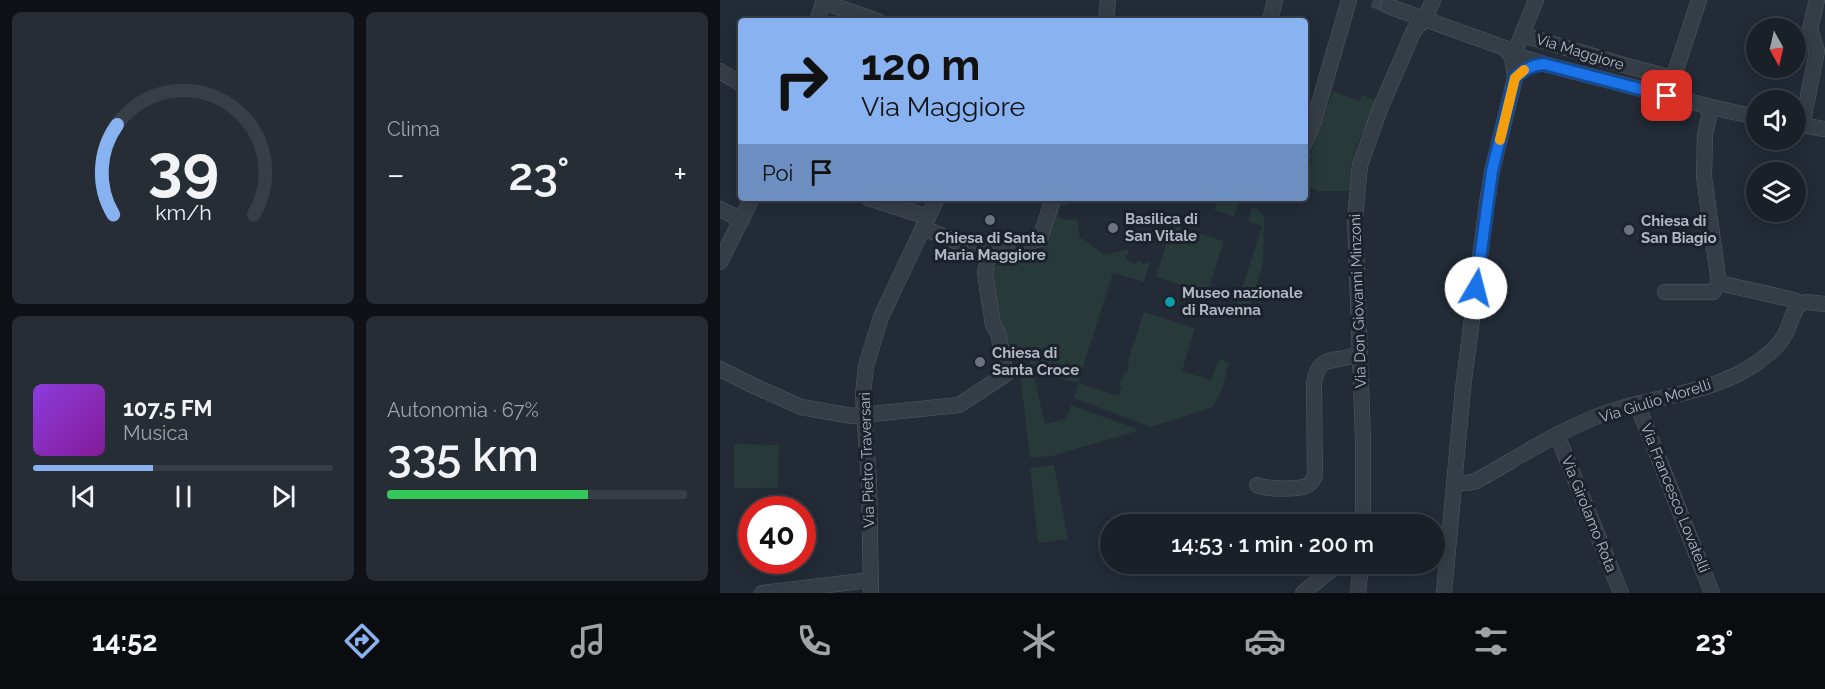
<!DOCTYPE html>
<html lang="it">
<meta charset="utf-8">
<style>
:root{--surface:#1a2028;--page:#272d34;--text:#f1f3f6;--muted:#9fa3a8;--line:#383e45;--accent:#88b2f0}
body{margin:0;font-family:Raleway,sans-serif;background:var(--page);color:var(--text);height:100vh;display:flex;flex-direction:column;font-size:22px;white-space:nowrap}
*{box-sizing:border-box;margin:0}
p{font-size:20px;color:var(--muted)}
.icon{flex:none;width:33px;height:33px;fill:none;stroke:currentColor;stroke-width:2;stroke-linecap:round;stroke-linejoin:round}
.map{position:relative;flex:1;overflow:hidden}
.drawer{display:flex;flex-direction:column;gap:12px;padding:12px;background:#0e1216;width:720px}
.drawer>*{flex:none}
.guide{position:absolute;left:18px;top:18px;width:570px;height:183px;border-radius:6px;box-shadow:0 3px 15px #0003,0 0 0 2px var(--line);background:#88b2f0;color:#111;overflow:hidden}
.needle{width:39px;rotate:172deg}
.fabs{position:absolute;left:1026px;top:18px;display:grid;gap:12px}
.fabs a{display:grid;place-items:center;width:60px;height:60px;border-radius:50%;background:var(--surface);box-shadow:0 3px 15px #0003,0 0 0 2px var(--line);font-size:30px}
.speed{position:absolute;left:18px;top:496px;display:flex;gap:12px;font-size:30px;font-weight:700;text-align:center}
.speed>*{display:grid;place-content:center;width:78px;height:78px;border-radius:50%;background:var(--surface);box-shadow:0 3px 15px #0003,0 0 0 2px var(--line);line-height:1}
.speed .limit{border:9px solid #d22;background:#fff;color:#111}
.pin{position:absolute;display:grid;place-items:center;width:51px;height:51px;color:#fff;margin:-26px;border-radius:12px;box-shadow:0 3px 9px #0006}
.me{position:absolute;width:66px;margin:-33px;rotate:8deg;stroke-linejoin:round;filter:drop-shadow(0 0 4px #0008)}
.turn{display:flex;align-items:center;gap:21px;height:126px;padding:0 24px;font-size:27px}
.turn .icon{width:78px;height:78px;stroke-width:2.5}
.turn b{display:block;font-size:42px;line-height:51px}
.then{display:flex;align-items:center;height:57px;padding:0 24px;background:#0003;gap:12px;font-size:22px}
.big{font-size:45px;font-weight:600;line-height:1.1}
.drawer .card{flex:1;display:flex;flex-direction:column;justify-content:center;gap:9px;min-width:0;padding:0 21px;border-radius:9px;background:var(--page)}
.drawer .dial{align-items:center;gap:0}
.dial svg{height:156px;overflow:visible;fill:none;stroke:var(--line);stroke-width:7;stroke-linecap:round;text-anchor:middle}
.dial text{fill:var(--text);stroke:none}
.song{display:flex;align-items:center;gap:18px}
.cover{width:72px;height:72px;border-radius:9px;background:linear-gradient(135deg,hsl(270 70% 55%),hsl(290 70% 35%))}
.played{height:6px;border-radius:3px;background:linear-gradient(90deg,var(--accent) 40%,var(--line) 40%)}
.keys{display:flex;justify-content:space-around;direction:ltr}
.heat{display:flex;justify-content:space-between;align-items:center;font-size:33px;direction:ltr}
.charge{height:9px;border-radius:4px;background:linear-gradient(90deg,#34c759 67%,var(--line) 0)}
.drawer .tiles{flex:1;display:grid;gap:12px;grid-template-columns:repeat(2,1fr)}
.trip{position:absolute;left:380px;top:514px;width:345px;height:60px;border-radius:30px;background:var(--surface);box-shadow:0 3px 15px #0003,0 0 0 2px var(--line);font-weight:600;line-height:60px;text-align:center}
.tabs{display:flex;height:96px;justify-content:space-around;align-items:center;background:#0a0d10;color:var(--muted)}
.tabs .icon{width:42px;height:42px}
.tabs .selected{color:var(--accent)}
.tabs b{font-size:27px;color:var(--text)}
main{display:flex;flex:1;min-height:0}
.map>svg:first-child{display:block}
</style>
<main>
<section class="drawer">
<div class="tiles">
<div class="card dial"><svg viewBox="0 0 100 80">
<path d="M14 69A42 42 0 1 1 86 69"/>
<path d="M14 69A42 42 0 0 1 16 23" stroke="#88b2f0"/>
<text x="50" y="56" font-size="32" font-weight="700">39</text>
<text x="50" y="72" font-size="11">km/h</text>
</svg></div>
<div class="card"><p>Clima</p>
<div class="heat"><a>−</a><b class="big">23°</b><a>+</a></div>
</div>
<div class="card">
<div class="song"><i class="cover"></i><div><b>107.5 FM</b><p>Musica</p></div></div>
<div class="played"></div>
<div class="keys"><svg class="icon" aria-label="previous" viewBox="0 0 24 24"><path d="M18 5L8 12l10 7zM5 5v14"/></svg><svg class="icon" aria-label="pause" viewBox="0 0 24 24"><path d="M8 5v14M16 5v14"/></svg><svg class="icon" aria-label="next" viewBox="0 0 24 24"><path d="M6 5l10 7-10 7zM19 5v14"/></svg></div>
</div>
<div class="card"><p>Autonomia · 67%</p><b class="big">335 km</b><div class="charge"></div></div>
</div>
</section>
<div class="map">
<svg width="1105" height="593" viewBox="0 0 1105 593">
<rect width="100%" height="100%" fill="#222b36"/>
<g fill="#273939">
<polygon points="613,91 639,101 642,95 657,101 636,147 632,162 630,191 597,191 590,187 587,177 592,159 589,158"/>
<path d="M338,198H351L348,202V205L340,206L338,217L349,220L357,219L360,239L362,238L382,253L383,255L410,249L406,257L409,262L415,264L419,260L423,264L430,262L424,282L393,273L358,383L399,396L402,387L399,386L404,373H407L409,365L407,364L424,312L475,328L462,371L491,380L499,359L509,362C505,377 502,397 491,408L431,427L354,398L358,383L313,371L325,424L346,419L351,405L417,429V431L332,456L310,458L300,373L312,371L309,357L288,360L277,324L273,270C282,254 304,256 321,255Z"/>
<polygon points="499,198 519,203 514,216 494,210"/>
<polygon points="532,207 539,210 544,218 543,264 527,317 514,313 542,226 528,221"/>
<polygon points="452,225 504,241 487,293 436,277"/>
<polygon points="14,444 59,445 58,488 14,488"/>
<polygon points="334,465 348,539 318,543 310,468"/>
</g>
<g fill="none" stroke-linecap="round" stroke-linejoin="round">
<polyline stroke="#37404b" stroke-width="15" stroke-dasharray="15 8" stroke-linecap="butt" points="653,0 668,6"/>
<defs>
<g id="minor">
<polyline points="103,2 158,21"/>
<polyline points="668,6 785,48 804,58 824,64 991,107 1036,117"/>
<polyline points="97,21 104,0"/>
<polyline points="386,21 388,0"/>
<polyline points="550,21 555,0"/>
<polyline points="803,35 900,64 952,78"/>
<polyline points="799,42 816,0"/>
<polyline points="0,71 21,84"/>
<polyline points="950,88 979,0"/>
<polyline points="1076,124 1105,129"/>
<polyline points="1082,126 1097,51 1090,29 1097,0"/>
<polyline points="585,143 594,121 629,0"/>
<polyline points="148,198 208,217"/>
<polyline points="0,209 22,220"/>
<path d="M203,228C219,234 235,242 251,247C273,253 299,245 320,239L333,198"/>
<polyline points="0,262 32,198"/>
<polyline points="999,283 1074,300 1080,304 1086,302 1105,304"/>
<polyline points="945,292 993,292 999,283 984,177 985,135 991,107"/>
<polyline points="0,369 32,385 81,407 132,416 239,405 286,374 278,333 273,325 265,273 270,249"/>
<polyline points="917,404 992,593"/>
<polyline points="837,435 901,593"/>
<path d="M734,482L748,483L756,481C801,456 845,426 895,410C942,395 997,392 1038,362C1047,355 1059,346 1064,336C1071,325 1071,313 1080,304"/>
<path d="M537,485C545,489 577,490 586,486C590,485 593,480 595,476L594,384C599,349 620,366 640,352"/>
<polyline points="643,525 643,440 635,218 640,165 660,109 694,30 705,19 713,0"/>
<polyline points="42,593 150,580"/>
<polyline points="151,593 149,483 143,394 146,366 161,317 217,198"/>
<polyline points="583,593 618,564"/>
<polyline points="638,593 641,564"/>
<polyline points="724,593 743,388 767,203 772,171 795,78 792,57 785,48"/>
</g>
</defs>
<use href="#minor" stroke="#535a64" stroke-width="16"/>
<use href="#minor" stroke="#353d47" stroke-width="15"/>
</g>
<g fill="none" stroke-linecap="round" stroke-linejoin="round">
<defs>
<path id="route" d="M756,288L772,171L795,78C804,69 812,65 824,64L947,96"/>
</defs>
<use href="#route" stroke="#114b97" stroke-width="15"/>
<use href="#route" stroke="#1a73e8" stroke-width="10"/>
<polyline stroke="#f59e0b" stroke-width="10" points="780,140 795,78 804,70"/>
</g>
<g fill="#6b7280" stroke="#1b222b" stroke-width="2">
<circle cx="270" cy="220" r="6"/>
<circle cx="393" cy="228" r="6"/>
<circle cx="909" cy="230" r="6"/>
<circle cx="260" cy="362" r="6"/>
</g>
<circle fill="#0f9aa8" stroke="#1b222b" stroke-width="2" cx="450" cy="302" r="6"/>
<g text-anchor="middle" stroke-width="6" stroke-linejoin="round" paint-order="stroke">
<g font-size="15" fill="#b0b7c3" stroke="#1b222b">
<text transform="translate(860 52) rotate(17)" y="5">Via Maggiore</text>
<text transform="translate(638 301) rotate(-92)" y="5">Via Don Giovanni Minzoni</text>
<text transform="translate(935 401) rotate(-17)" y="5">Via Giulio Morelli</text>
<text transform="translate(147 460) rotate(-92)" y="5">Via Pietro Traversari</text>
<text transform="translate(955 498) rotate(68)" y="5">Via Francesco Lovatelli</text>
<text transform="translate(869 514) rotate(68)" y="5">Via Girolamo Rota</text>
</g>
<g font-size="15" font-weight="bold" fill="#b0b7c3" stroke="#1b222b" text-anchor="start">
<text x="405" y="224">Basilica di<tspan x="405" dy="17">San Vitale</tspan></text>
<text x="921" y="226">Chiesa di<tspan x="921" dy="17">San Biagio</tspan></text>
<text x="270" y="243" text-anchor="middle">Chiesa di Santa<tspan x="270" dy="17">Maria Maggiore</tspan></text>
<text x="462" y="298">Museo nazionale<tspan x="462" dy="17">di Ravenna</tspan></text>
<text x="272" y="358">Chiesa di<tspan x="272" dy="17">Santa Croce</tspan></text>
</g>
</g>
</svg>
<div class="fabs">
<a><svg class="needle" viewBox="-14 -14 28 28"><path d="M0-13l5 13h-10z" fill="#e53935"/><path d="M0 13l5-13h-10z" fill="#9fa3a8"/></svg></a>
<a><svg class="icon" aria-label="sound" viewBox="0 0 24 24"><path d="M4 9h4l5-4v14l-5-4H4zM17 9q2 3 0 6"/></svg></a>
<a><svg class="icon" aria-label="layers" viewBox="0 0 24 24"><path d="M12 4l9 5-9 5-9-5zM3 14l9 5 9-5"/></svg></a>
</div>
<div class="speed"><div class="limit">40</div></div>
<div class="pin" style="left:947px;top:96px;background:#d93025"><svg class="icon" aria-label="arrive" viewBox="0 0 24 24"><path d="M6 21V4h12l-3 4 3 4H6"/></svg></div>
<svg class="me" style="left:756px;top:288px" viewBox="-20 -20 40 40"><circle r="19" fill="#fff"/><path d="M0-13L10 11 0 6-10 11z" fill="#1a73e8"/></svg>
<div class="trip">14:53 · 1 min · 200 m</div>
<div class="guide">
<div class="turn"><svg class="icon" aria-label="right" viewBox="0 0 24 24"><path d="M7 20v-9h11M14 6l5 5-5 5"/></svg><div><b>120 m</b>Via Maggiore</div></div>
<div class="then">Poi<svg class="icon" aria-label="arrive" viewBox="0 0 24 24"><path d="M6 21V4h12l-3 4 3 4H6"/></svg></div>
</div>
</div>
</main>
<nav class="tabs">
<b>14:52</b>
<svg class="icon selected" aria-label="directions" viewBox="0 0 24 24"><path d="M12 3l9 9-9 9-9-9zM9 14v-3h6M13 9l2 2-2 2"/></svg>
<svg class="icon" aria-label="music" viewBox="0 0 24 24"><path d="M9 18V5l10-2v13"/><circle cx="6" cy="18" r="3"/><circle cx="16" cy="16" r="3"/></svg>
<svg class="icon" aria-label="phone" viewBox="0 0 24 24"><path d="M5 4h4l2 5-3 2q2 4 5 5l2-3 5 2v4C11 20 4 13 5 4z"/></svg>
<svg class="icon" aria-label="climate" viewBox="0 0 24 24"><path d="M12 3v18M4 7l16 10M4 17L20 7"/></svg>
<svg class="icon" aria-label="car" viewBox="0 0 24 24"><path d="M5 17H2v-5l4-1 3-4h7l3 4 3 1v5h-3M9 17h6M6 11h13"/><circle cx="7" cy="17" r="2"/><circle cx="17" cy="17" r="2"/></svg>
<svg class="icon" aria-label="filters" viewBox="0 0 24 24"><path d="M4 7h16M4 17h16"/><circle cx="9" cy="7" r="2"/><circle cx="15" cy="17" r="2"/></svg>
<b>23°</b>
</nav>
